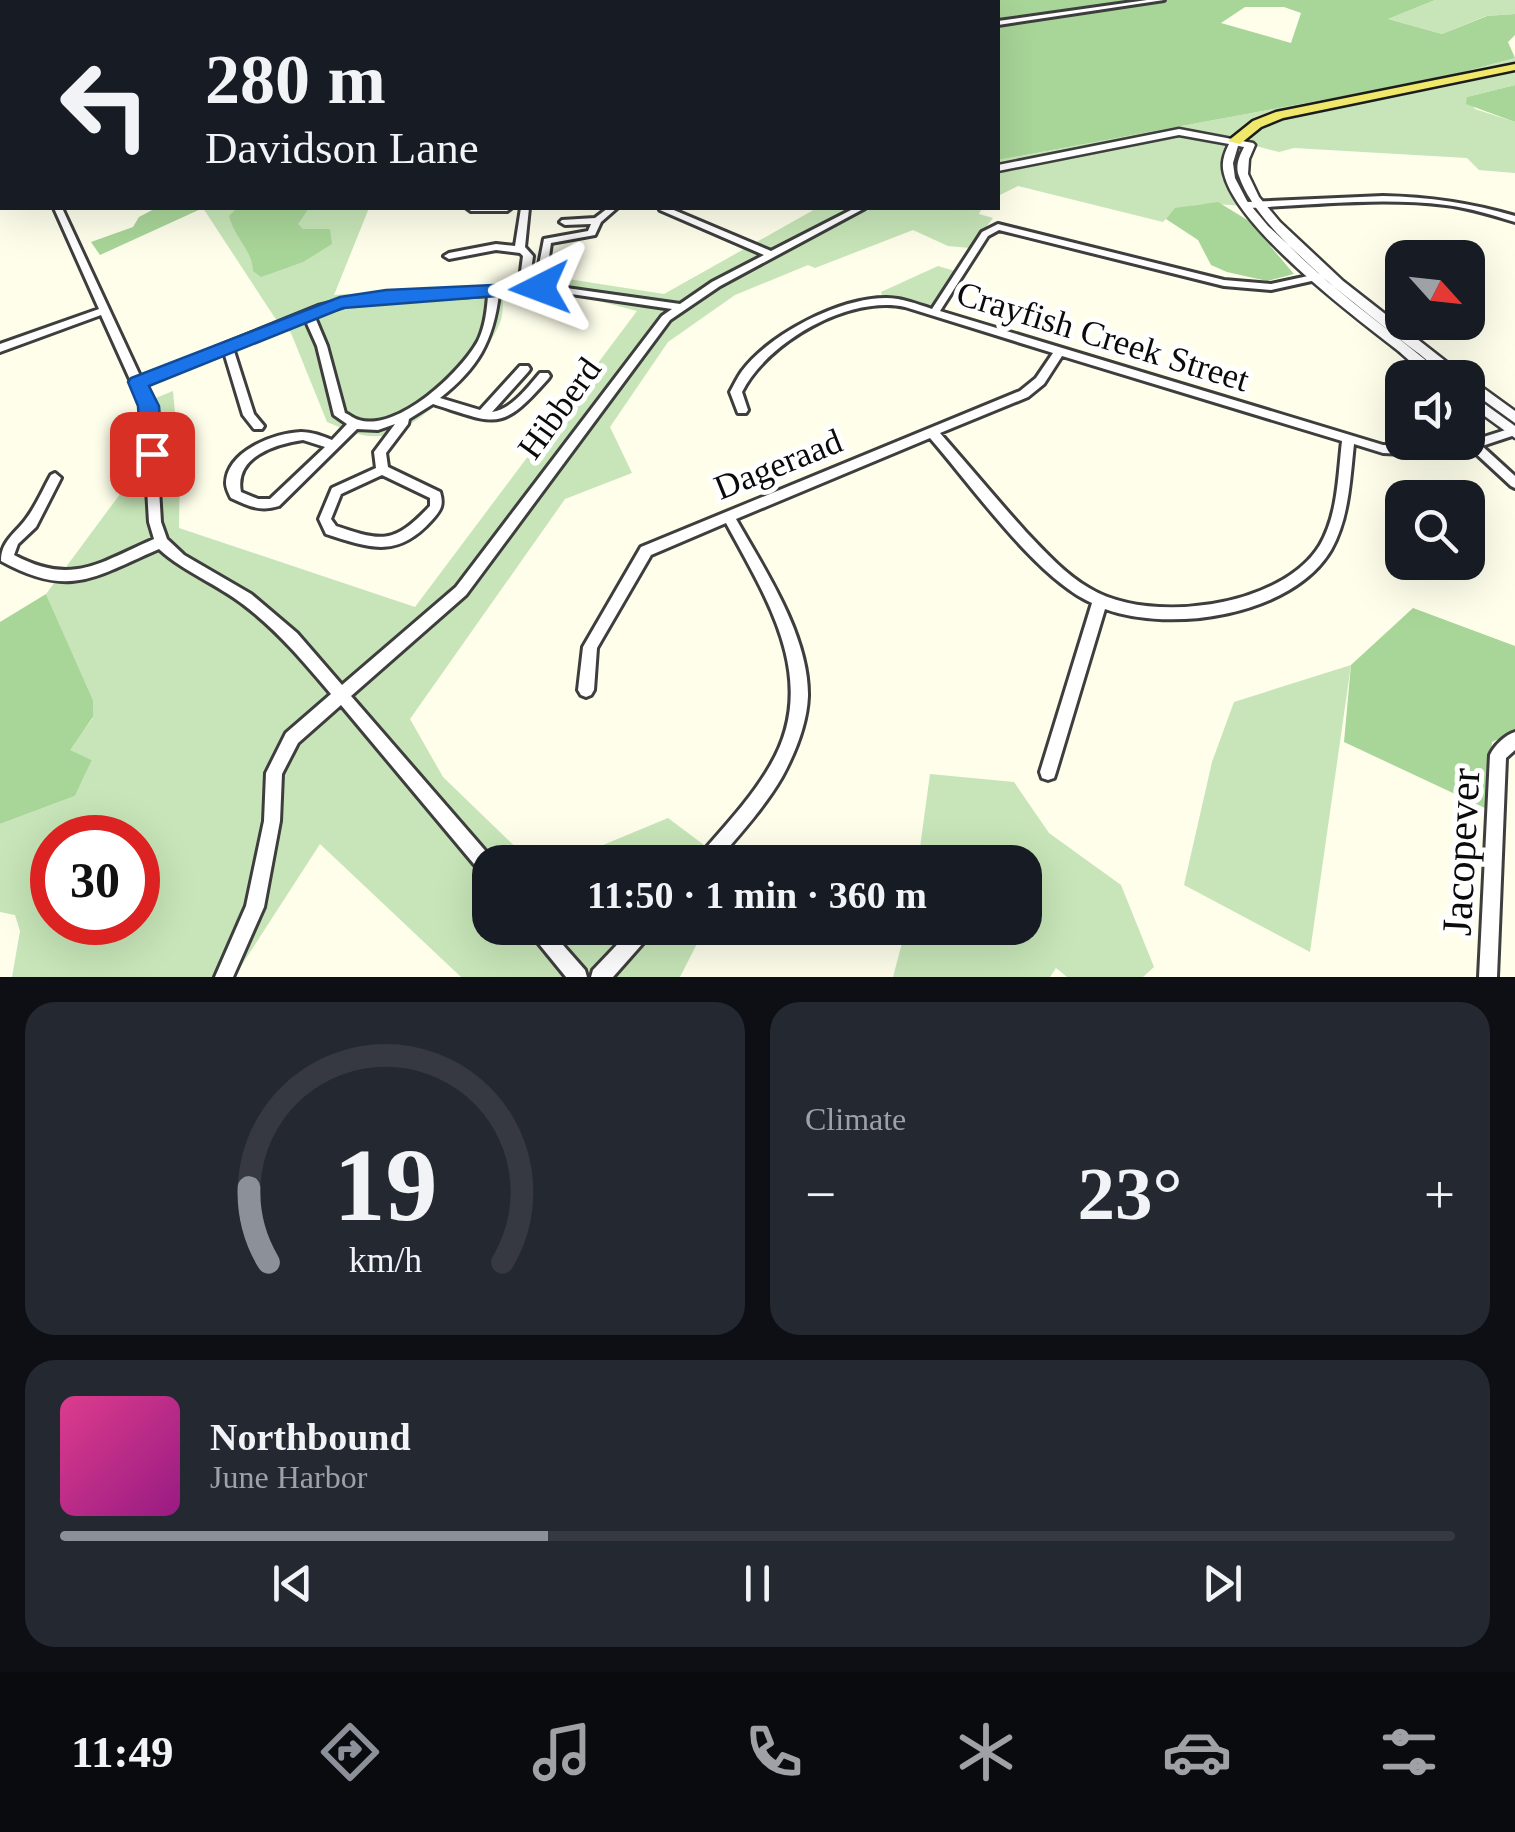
<!DOCTYPE html>
<meta charset="utf-8">
<style>
:root{--surface:#171b24;--page:#242831;--text:#f1f3f6;--muted:#9ea1a6;--line:#363941;--accent:#8c9099}
body{margin:0;font-family:Georgia,serif;background:var(--page);color:var(--text);height:100vh;display:flex;flex-direction:column;font-size:38px;white-space:nowrap}
*{box-sizing:border-box;margin:0}
p{font-size:32px;color:var(--muted)}
.icon{flex:none;width:55px;height:55px;fill:none;stroke:currentColor;stroke-width:2;stroke-linecap:round;stroke-linejoin:round}
.map{position:relative;height:977px;overflow:hidden}
.sheet{display:flex;flex-direction:column;gap:25px;padding:25px;background:#0d0f14;flex:1}
.sheet>*{flex:none}
.top-card{position:absolute;left:0px;top:0px;width:1000px;height:210px;box-shadow:0 10px 40px #0002;background:#171b24;color:var(--text);overflow:hidden}
.needle{width:65px;rotate:117deg}
.buttons{position:absolute;left:1385px;top:240px;display:grid;gap:20px}
.buttons a{display:grid;place-items:center;width:100px;height:100px;border-radius:20px;background:var(--surface);box-shadow:0 10px 40px #0002;font-size:50px}
.speed{position:absolute;left:30px;top:815px;display:flex;gap:20px;font-size:50px;font-weight:700;text-align:center}
.speed>*{display:grid;place-content:center;width:130px;height:130px;border-radius:50%;background:var(--surface);box-shadow:0 10px 40px #0002;line-height:1}
.speed .limit{border:15px solid #d22;background:#fff;color:#111}
.pin{position:absolute;display:grid;place-items:center;width:85px;height:85px;color:#fff;margin:-42px;border-radius:20px;box-shadow:0 5px 15px #0006}
.me{position:absolute;width:110px;margin:-55px;rotate:267deg;stroke-linejoin:round;filter:drop-shadow(0 0 8px #0008)}
.turn{display:flex;align-items:center;gap:35px;height:210px;padding:0 40px;font-size:45px}
.turn .icon{width:130px;height:130px;stroke-width:2.5}
.turn b{display:block;font-size:70px;line-height:85px}
.big{font-size:75px;font-weight:700;line-height:1.1}
.sheet .card{flex:1;display:flex;flex-direction:column;justify-content:center;gap:15px;min-width:0;padding:0 35px;border-radius:30px;background:var(--page)}
.sheet .dial{align-items:center;gap:0}
.dial svg{height:260px;overflow:visible;fill:none;stroke:var(--line);stroke-width:7;stroke-linecap:round;text-anchor:middle}
.dial text{fill:var(--text);stroke:none}
.song{display:flex;align-items:center;gap:30px}
.cover{width:120px;height:120px;border-radius:15px;background:linear-gradient(135deg,hsl(330 70% 55%),hsl(310 70% 35%))}
.played{height:10px;border-radius:5px;background:linear-gradient(90deg,var(--accent) 35%,var(--line) 35%)}
.keys{display:flex;justify-content:space-around;direction:ltr}
.heat{display:flex;justify-content:space-between;align-items:center;font-size:55px;direction:ltr}
.sheet .tiles{flex:1;display:grid;gap:25px;grid-template-columns:1fr 1fr}
.card:last-child{grid-column:span 2}
.trip{position:absolute;left:472px;top:845px;width:570px;height:100px;border-radius:30px;background:var(--surface);box-shadow:0 10px 40px #0002;font-weight:700;line-height:100px;text-align:center}
.tab-bar{display:flex;height:160px;justify-content:space-around;align-items:center;background:#090b0e;color:var(--muted)}
.tab-bar .icon{width:70px;height:70px}
.tab-bar .active{color:var(--accent)}
.tab-bar b{font-size:45px;color:var(--text)}
.map>svg:first-child{display:block}
</style>
<div class="map">
<svg width="1515" height="977" viewBox="0 0 1515 977">
<rect width="100%" height="100%" fill="#fefeeb"/>
<g fill="#c7e5b8" fill-rule="evenodd">
<polygon points="1435,0 1515,0 1515,14 1486,16 1442,34 1388,19"/>
<path d="M1515,58V85L1467,97L1475,109L1515,122V173L1479,170L1467,158L1294,148L1279,152L1256,146C1241,171 1253,187 1269,207C1233,209 1190,192 1163,222L1018,186L998,196V160L1441,78Z"/>
<path d="M203,208H369L334,295L568,279L664,294L817,208H982L979,214L993,218L970,248L948,246L913,230L815,268L808,265L735,295L668,342L610,427L632,473L565,499L410,719L443,777L531,862H490V928H705L680,977H461L320,844L234,977H12L20,931L15,915L0,912V824L75,796L92,760L69,750L93,718V700L46,594L140,467L141,404L173,391L180,466L179,528L415,607L637,311L576,295L503,296C503,307 503,318 498,327C482,362 419,433 380,436C361,438 345,429 327,422L291,333L275,318ZM52,838H138V922H52Z"/>
<polygon points="938,266 955,271 931,308 882,295 881,292"/>
<polygon points="1351,665 1310,952 1184,885 1212,762 1234,702"/>
<polygon points="930,774 1014,782 1049,833 1121,885 1154,967 1143,977 1067,977 1056,968 1050,977 893,977 906,928 1025,928 1025,862 918,862"/>
<polygon points="668,818 708,848 712,862 562,862"/>
</g>
<g fill="#a8d598" fill-rule="evenodd">
<path d="M609,0H1435L1388,19L1442,34L1487,16L1515,14V35L1508,42L1515,58L1441,78L998,160V2ZM1245,7H1284L1301,13L1291,43L1221,23Z"/>
<polygon points="1515,85 1515,122 1466,104 1467,97"/>
<polygon points="1218,202 1249,221 1294,274 1267,281 1227,272 1211,265 1198,240 1166,219 1175,208"/>
<polygon points="156,208 203,208 100,255 91,242 133,227 139,217"/>
<path d="M237,208H309L298,224L303,229H330L332,244L303,262L261,277L253,271C253,251 234,237 229,216Z"/>
<polygon points="46,594 93,700 93,717 70,750 92,760 75,796 0,824 0,622"/>
<polygon points="1413,608 1515,646 1515,731 1492,742 1485,808 1344,742 1351,665"/>
</g>
<g fill="none" stroke-linecap="round" stroke-linejoin="round">
<defs>
<g id="minor">
<polygon points="588,0 620,0 608,2 584,2"/>
<polygon points="1147,0 1164,0 998,25 998,21"/>
<rect x="0" y="90" width="2" height="4"/>
<polygon points="0,156 2,156 2,161 0,162"/>
<rect x="0" y="194" width="2" height="6"/>
<path d="M1383,196C1429,197 1471,203 1515,216V222C1492,215 1470,208 1446,205C1380,197 1314,205 1248,208L1244,205L1248,202Z"/>
<path d="M54,208H62L141,378L318,306L355,297L519,287L523,256L520,253L496,250L449,259L444,256L449,253L496,244L515,246L521,208H529L525,247L533,256L529,286H535L544,239L588,231L591,224L565,225L560,222L562,220L595,218L608,208H617L601,222L595,235L551,243L545,285L680,304L712,282L764,255L660,210L659,208H669L771,251L855,208H865L720,286L670,320L466,595L351,696L495,862H490V879L484,876L341,705L298,743L282,774L280,821L264,907L233,977H215L246,906L264,821L266,773L286,733L331,694C304,662 278,631 244,605C217,584 184,572 159,549C94,577 70,599 1,561C1,541 15,534 26,519C36,506 43,489 51,475L55,473L61,478L36,527L18,544L14,555C72,586 99,563 154,539L149,522L142,406L101,315L0,352V344L99,309ZM551,291L672,309L662,316L456,587L342,685L297,633L251,594L184,555L167,539L161,522L154,406L144,385L224,352L243,415L254,429H262L264,426L254,414L233,348L305,319L317,346L334,415L347,424L332,440C322,436 312,432 301,432C274,433 227,451 226,483C226,488 229,494 231,498C248,506 260,512 279,506L357,429L378,430L395,424L374,452L376,468L332,488L319,519L326,534C370,548 397,559 432,520C441,510 444,505 440,492L388,467L386,453L408,424L409,419L433,404C497,424 500,433 548,379L550,376L548,373H540C527,388 512,409 492,412L528,372L530,369L528,366H520L480,410L440,398C478,368 493,342 499,294ZM488,295C487,310 485,327 478,341C461,372 398,432 359,420C354,419 350,415 345,413L327,346L314,315L355,303ZM303,440L325,447L270,499H258L241,492C234,457 275,444 303,440ZM382,475L430,498V506C394,544 383,542 336,526L331,519L341,494Z"/>
<polygon points="467,208 511,208 507,211 471,211"/>
<path d="M998,224L1224,280L1271,284L1322,273L1327,276L1325,278L1271,290L1224,286L999,230L988,236L940,311L1383,445L1449,448L1515,427V435L1482,446L1515,476V488L1511,486L1471,449L1449,456L1383,453L1354,444C1350,480 1349,518 1331,550C1292,616 1171,633 1105,609L1056,772L1054,778L1048,780L1042,778L1040,772L1092,603C1037,579 971,485 930,438L736,519C765,570 809,636 808,696C807,724 795,753 782,777C764,808 739,835 716,862H697L699,856C724,827 751,799 770,766C821,681 767,599 726,523L651,555L597,648L594,690L591,695L586,697L581,695L578,690L583,647L641,547L1020,391L1036,378L1053,353L905,307C849,295 767,342 742,392L748,410L746,413H738L730,392C734,385 737,378 742,371C770,334 839,298 886,298C902,298 917,304 932,309L982,232ZM1062,356L1342,441C1338,475 1338,514 1320,545C1282,608 1148,625 1089,588C1065,574 1045,552 1026,532C997,500 969,466 940,433L1028,397L1044,384Z"/>
<path d="M1515,732V750L1506,758L1497,977H1479L1490,755C1494,746 1505,735 1515,732Z"/>
<polygon points="528,928 548,928 585,970 587,977 566,977 531,934"/>
<polygon points="633,928 654,928 651,934 613,977 591,977 593,970"/>
</g>
<g id="tertiary">
<path d="M1179,129L1253,143L1255,145L1249,159L1248,174L1259,197L1280,222L1343,281L1467,378C1462,378 1457,379 1452,378C1442,374 1424,357 1414,350C1365,312 1258,234 1239,176C1235,166 1239,157 1244,147L1238,146L1233,163L1235,178L1247,201L1268,226L1328,282L1448,378C1443,378 1438,379 1433,378C1423,374 1405,356 1396,349C1351,314 1237,228 1224,174C1221,163 1224,154 1229,144L1179,135L998,171V165Z"/>
<polygon points="1468,377 1515,411 1515,423 1468,389"/>
<polygon points="1468,392 1515,426 1515,438 1468,404"/>
</g>
<polygon id="primary" points="1515,64 1515,70 1283,118 1261,127 1240,144 1228,141 1253,121 1276,112"/>
</defs>
<use href="#minor" stroke="#3e3e3e" stroke-width="6"/>
<use href="#tertiary" stroke="#3e3e3e" stroke-width="5"/>
<use href="#primary" stroke="#1c1c1c" stroke-width="5"/>
<use href="#minor" fill="#fff" fill-rule="evenodd"/>
<use href="#tertiary" fill="#fff" fill-rule="evenodd"/>
<use href="#primary" fill="#efe86a" fill-rule="evenodd"/>
</g>
<polygon fill="#1a73e8" stroke="#114b97" stroke-width="2.5" points="540,283 549,288 547,292 343,308 149,386 159,406 163,454 152,462 141,454 138,406 128,382 131,378 340,297 386,290"/>
<g text-anchor="middle" stroke-width="10" stroke-linejoin="round" paint-order="stroke">
<g font-size="35" fill="#0b0b0b" stroke="#fff">
<text transform="translate(1103 336) rotate(17)" y="12">Crayfish Creek Street</text>
<text transform="translate(559 408) rotate(-54)" y="12">Hibberd</text>
<text transform="translate(778 464) rotate(-22)" y="12">Dageraad</text>
</g>
<g font-size="42" fill="#0b0b0b" stroke="#fff">
<text transform="translate(1460 852) rotate(-87)" y="15">Jacopever</text>
</g>
</g>
</svg>
<div class="buttons">
<a><svg class="needle" viewBox="-14 -14 28 28"><path d="M0-13l5 13h-10z" fill="#e53935"/><path d="M0 13l5-13h-10z" fill="#9ea1a6"/></svg></a>
<a><svg class="icon" aria-label="sound" viewBox="0 0 24 24"><path d="M4 9h4l5-4v14l-5-4H4zM17 9q2 3 0 6"/></svg></a>
<a><svg class="icon" aria-label="search" viewBox="0 0 24 24"><circle cx="10" cy="10" r="6"/><path d="M15 15l6 6"/></svg></a>
</div>
<div class="speed"><div class="limit">30</div></div>
<div class="pin" style="left:152px;top:454px;background:#d93025"><svg class="icon" aria-label="arrive" viewBox="0 0 24 24"><path d="M6 21V4h12l-3 4 3 4H6"/></svg></div>
<svg class="me" style="left:540px;top:288px" viewBox="-20 -20 40 40"><path d="M0-17L14 15 0 8-14 15z" fill="#1a73e8" stroke="#fff" stroke-width="4"/></svg>
<div class="trip">11:50 · 1 min · 360 m</div>
<div class="top-card">
<div class="turn"><svg class="icon" aria-label="left" viewBox="0 0 24 24"><path d="M17 20v-9H6M10 6l-5 5 5 5"/></svg><div><b>280 m</b>Davidson Lane</div></div>
</div>
</div>
<section class="sheet">
<div class="tiles">
<div class="card dial"><svg viewBox="0 0 100 80">
<path d="M14 69A42 42 0 1 1 86 69"/>
<path d="M14 69A42 42 0 0 1 8 46" stroke="#8c9099"/>
<text x="50" y="56" font-size="32" font-weight="700">19</text>
<text x="50" y="72" font-size="11">km/h</text>
</svg></div>
<div class="card"><p>Climate</p>
<div class="heat"><a>−</a><b class="big">23°</b><a>+</a></div>
</div>
<div class="card">
<div class="song"><i class="cover"></i><div><b>Northbound</b><p>June Harbor</p></div></div>
<div class="played"></div>
<div class="keys"><svg class="icon" aria-label="previous" viewBox="0 0 24 24"><path d="M18 5L8 12l10 7zM5 5v14"/></svg><svg class="icon" aria-label="pause" viewBox="0 0 24 24"><path d="M8 5v14M16 5v14"/></svg><svg class="icon" aria-label="next" viewBox="0 0 24 24"><path d="M6 5l10 7-10 7zM19 5v14"/></svg></div>
</div>
</div>
</section>
<nav class="tab-bar">
<b>11:49</b>
<svg class="icon active" aria-label="directions" viewBox="0 0 24 24"><path d="M12 3l9 9-9 9-9-9zM9 14v-3h6M13 9l2 2-2 2"/></svg>
<svg class="icon" aria-label="music" viewBox="0 0 24 24"><path d="M9 18V5l10-2v13"/><circle cx="6" cy="18" r="3"/><circle cx="16" cy="16" r="3"/></svg>
<svg class="icon" aria-label="phone" viewBox="0 0 24 24"><path d="M5 4h4l2 5-3 2q2 4 5 5l2-3 5 2v4C11 20 4 13 5 4z"/></svg>
<svg class="icon" aria-label="climate" viewBox="0 0 24 24"><path d="M12 3v18M4 7l16 10M4 17L20 7"/></svg>
<svg class="icon" aria-label="car" viewBox="0 0 24 24"><path d="M5 17H2v-5l4-1 3-4h7l3 4 3 1v5h-3M9 17h6M6 11h13"/><circle cx="7" cy="17" r="2"/><circle cx="17" cy="17" r="2"/></svg>
<svg class="icon" aria-label="filters" viewBox="0 0 24 24"><path d="M4 7h16M4 17h16"/><circle cx="9" cy="7" r="2"/><circle cx="15" cy="17" r="2"/></svg>
</nav>
